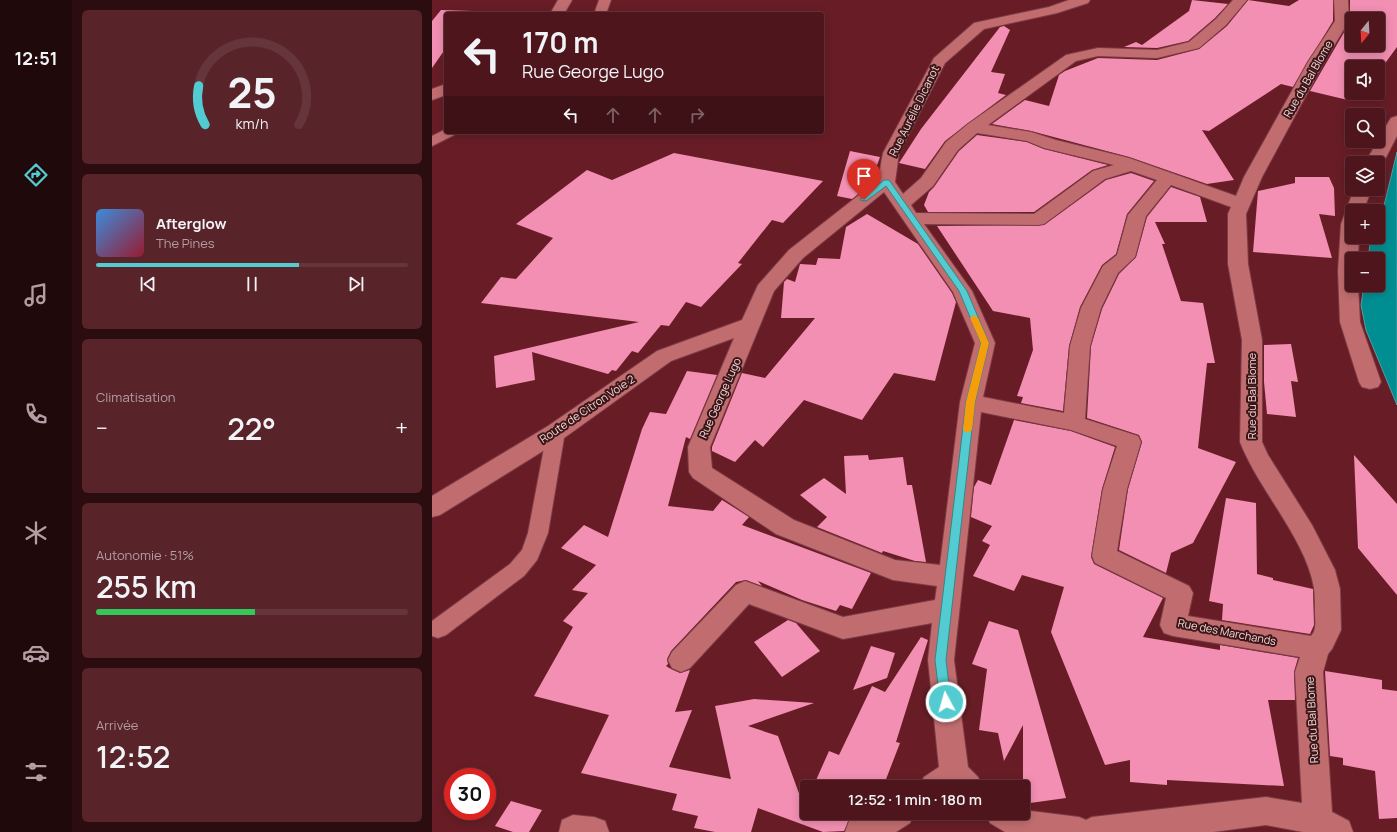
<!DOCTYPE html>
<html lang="fr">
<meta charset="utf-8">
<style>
:root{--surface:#4e161c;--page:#582329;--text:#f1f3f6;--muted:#b39fa3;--line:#65353b;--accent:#52ccd0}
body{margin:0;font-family:Manrope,sans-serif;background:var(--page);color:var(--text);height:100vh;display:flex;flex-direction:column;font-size:15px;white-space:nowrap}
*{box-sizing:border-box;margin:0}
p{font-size:13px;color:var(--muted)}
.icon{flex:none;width:22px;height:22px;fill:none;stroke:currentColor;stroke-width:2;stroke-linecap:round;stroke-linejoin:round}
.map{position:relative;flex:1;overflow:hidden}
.drawer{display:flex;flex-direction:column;gap:10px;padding:10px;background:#2b0c0f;width:360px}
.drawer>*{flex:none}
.guide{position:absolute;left:12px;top:12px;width:380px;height:122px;border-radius:4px;box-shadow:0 2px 10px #0003,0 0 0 1px var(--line);background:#4e161c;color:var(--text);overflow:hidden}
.needle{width:26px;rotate:198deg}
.tools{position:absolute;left:913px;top:12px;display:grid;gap:8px}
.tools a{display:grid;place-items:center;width:40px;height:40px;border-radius:4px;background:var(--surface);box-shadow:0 2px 10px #0003,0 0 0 1px var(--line);font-size:20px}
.speed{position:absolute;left:12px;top:768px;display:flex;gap:8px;font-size:20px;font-weight:700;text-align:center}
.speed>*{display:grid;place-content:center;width:52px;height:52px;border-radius:50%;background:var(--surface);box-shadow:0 2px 10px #0003,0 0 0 1px var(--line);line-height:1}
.speed .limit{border:6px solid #d22;background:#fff;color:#111}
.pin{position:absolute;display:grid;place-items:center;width:34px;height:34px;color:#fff;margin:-41px -17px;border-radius:50% 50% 50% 0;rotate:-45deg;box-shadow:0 0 4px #0007}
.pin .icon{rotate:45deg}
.me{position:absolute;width:44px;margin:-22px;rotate:354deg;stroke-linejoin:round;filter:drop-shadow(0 0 3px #0008)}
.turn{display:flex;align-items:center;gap:14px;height:84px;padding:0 12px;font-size:18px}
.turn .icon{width:52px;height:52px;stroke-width:2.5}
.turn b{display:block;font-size:28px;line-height:34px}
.lanes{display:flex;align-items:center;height:38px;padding:0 12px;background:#0003;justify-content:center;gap:20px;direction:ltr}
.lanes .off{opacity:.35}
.big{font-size:30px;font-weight:600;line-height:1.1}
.drawer .widget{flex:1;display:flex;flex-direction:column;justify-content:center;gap:6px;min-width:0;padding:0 14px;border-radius:6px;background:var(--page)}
.drawer .dial{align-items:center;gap:0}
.dial svg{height:104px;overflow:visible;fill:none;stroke:var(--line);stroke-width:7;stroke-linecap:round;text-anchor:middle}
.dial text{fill:var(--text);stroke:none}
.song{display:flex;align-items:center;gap:12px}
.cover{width:48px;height:48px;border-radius:6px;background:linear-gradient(135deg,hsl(210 70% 55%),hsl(350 70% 35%))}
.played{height:4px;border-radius:2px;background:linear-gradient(90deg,var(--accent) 65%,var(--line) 65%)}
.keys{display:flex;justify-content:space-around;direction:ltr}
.heat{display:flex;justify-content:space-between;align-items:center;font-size:22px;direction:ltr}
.charge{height:6px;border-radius:3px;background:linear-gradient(90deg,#34c759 51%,var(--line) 0)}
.trip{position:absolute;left:368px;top:780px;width:230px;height:40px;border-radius:4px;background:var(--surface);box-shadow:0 2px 10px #0003,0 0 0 1px var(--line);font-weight:600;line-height:40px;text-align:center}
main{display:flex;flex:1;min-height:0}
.menu{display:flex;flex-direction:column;width:72px;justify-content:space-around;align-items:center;background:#1f090b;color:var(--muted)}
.menu .icon{width:28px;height:28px}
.menu .active{color:var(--accent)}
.menu b{font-size:18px;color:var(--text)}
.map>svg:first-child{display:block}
</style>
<main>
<nav class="menu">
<b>12:51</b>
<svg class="icon active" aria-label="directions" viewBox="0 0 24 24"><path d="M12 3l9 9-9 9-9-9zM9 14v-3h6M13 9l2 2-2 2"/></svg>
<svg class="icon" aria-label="music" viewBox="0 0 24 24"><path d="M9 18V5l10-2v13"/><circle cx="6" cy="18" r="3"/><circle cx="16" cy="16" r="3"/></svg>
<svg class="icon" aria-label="phone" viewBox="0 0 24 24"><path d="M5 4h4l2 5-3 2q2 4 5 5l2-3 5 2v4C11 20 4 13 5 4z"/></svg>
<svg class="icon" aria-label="climate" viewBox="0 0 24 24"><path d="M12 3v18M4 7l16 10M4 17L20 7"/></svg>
<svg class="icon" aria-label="car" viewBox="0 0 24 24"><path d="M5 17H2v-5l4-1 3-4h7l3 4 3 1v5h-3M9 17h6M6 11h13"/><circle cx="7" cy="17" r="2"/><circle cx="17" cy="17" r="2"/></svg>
<svg class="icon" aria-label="filters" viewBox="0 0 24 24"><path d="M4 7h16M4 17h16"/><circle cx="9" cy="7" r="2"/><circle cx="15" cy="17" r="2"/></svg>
</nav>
<section class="drawer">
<div class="widget dial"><svg viewBox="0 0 100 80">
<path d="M14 69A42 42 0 1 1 86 69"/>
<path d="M14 69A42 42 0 0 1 9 39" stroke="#52ccd0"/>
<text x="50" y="56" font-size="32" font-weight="700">25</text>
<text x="50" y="72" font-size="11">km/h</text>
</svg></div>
<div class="widget">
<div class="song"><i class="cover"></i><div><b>Afterglow</b><p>The Pines</p></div></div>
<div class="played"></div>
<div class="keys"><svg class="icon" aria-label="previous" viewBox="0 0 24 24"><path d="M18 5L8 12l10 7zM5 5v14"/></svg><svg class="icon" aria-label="pause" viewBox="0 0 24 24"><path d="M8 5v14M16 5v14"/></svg><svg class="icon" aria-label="next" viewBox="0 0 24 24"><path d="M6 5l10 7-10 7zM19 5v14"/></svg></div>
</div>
<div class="widget"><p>Climatisation</p>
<div class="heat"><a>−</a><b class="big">22°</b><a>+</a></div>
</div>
<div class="widget"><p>Autonomie · 51%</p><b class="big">255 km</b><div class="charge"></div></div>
<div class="widget"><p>Arrivée</p><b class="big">12:52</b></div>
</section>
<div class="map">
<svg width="965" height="832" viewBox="0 0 965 832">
<rect width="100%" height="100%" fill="#681d26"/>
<polygon fill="#008e92" stroke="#4ba3a6" points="965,152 965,405 934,330 929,305 931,292 934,285 946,285 946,259 936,259 939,237 946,237 946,221 950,214"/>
<g fill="#f28fb2" fill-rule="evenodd">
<polygon points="760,0 796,4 783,18 756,41 725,48 692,47 704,42 710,45 757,11"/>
<polygon points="816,0 857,6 867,0 901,0 901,21 861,87 849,84 777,131 770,130 802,180 775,184 697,157 599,131 560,124 593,100 617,106 627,75 633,71 666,58 725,60 767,49 795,26"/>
<path d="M918,0H965V47L946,73V67H920V93H932L928,98L920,96V101L878,91L918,22ZM920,19H946V45H920Z"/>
<polygon points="9,10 41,11 38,14 14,14 14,48 0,68 0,21"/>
<polygon points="572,26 578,30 559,72 573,74 566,93 574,95 513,141 493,169 467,163 489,129 568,27"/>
<polygon points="545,135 595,142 612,149 676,165 660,170 602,212 496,212 492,205 497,192 502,187 527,151"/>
<polygon points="418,151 448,157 438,185 420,199 405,196"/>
<polygon points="242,153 391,181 351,223 340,220 306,263 310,264 269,307 254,302 237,326 229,325 206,353 200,351 184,371 180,370 176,374 100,352 103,380 64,388 62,356 207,322 49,303 69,277 84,279 121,238 84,224 155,170 180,180"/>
<polygon points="699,173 722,181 695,214 684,254 670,265 648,307 637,346 631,411 589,403 591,397 585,396 601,350 598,318 561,311 505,226 612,225 674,180"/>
<polygon points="863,177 897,177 902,188 903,216 887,214 900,258 821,252 826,191 863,183"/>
<polygon points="739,187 768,197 775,222 723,222 733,244 730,244 749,301 771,303 783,363 775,363 766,448 804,462 761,543 739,553 734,573 687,550 696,489 710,442 707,435 655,418 659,346 670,309 687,274 704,257 715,217"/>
<polygon points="435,214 486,244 520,293 524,302 503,381 462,373 430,420 372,400 331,447 323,440 303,462 280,451 280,447 310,373 333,378 383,318 349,318 352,282 355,279 363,282 368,264 384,265 386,258 408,259 414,227"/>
<polygon points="859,344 866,382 859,381 864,417 835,414 832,382 832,345"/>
<polygon points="255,371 285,375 258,439 254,437 236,506 281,511 290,500 317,517 310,525 439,573 420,609 408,605 404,611 370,600 326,581 330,586 314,580 304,582 239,651 235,659 236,664 234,666 239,669 248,673 258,670 243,712 260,710 237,767 299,779 283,706 322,699 382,703 316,726 346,736 372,807 375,800 375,813 421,813 412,831 391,832 326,808 319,832 283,832 262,828 266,816 240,810 245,794 149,773 177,715 102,696 141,627 131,621 156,593 140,590 164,565 129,548 152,525 176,537 210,429 218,412 234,414"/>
<polygon points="582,420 639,431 683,447 670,489 659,557 662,564 731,598 711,637 788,650 788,645 866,658 862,672 863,700 836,700 852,786 735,780 735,785 698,782 698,760 673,765 619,632 632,587 590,575 582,591 541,576 558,545 550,541 560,526 539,517 542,487 546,480 559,485"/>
<polygon points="436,455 437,460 471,457 475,485 480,485 494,562 483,561 451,551 450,553 385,527 395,517 368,495 392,478 414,494 412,456"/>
<polygon points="922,455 965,504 965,595 926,548"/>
<polygon points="794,498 824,503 825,574 841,578 841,580 881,589 882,625 878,634 790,620 791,604 777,601"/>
<polygon points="356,620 364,623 388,651 350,677 322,642"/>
<polygon points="557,621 586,630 634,798 591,804 591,725 572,761 566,733 547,730 555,669 540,664"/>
<polygon points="489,637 496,640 464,742 468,743 451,787 381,787 397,751 407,755 440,686 453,692"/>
<polygon points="439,646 463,653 455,678 421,690"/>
<polygon points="893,671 950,680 950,689 965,691 965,818 947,819 943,771 911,765 911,758 898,756"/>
<polygon points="79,801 110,810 97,832 81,832 63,826"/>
</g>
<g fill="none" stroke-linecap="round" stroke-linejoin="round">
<defs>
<g id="service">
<polygon points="167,0 179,0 174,14 162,14"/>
<polygon points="14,129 14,132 24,132 22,135 0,146 0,136"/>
<polygon points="124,425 130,427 133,432 116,533 105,560 92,576 14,635 6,638 0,636 0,621 78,564 90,550 96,533 115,432 118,427"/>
</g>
<g id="minor">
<polygon points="126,0 140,0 132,14 118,14"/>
<path d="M637,0H658L656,3L625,13L552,29L513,63L467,153L463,182L471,194L489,178L514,142L536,124L634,55L666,48L725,50L757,42L784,19L801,0H815L794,25L767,48L725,58L666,56L644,61L556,125L599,132L624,140L697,158L804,196L812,177L876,62L903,21L902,0H916L917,21L892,62L830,177L814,214L816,264L830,340V442L836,455L880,525L903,570L908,589L909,630L900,649L896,654L891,672L900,812L917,821L921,832H871L834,825L781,832H573L558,823L554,813H591V810L647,817L654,820L660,817L834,797L870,803L863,672L868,657L741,636L732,633L728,625L734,598L663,563L660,556L671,489L685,446L639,430L549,412L522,660L536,767L546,777L551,787H487L492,777L507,767L496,660L500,623L411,639L317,604L258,668L249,672L240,668L236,660L240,652L304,585L313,581L411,617L503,600L505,586L461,580L344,534L261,478L257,472L256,447L302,338L239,361L132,438L8,515L0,517V496L116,426L225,351L310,320L326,285L357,250L446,180L451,153L502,58L542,23L617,7ZM545,133L595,141L612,148L682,165L661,171L602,214L484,213L479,205L501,186L526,150ZM699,171L725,180L696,215L685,255L671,266L649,308L638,346L632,413L551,397L563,343L540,291L492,224L606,225L612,224L673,179ZM739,185L799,207L796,214V264L810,340L808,442C826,489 874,539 882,588C883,596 883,605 883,613C883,621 885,630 879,636L756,616L761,593L757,586L685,551L695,489L709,442L706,436L653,419L658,346L669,308L686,273L703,257L714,216ZM452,192L521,292L543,343L528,402L508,565L463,560L362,520L280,468L278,447L342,291L371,258Z"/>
<polygon points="14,84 14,95 0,100 0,89"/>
<polygon points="965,116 965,136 951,163 946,167 946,163 933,163 957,121 959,118"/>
<polygon points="922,189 940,189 931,211 920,211 920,237 927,237 926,259 920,259 920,285 926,285 928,322 949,382 946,387 938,389 930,387 927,382 908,322 906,271 909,224"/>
<polygon points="438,813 482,813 478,823 464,832 413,832 417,821"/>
<polygon points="141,815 162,817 173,821 177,832 127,832 130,820"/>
</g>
</defs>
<use href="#service" stroke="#7c3c46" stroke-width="2"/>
<use href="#minor" stroke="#7c3c46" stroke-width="2"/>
<use href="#service" fill="#c16d70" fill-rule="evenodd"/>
<use href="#minor" fill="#c16d70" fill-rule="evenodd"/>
</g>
<polygon fill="#52ccd0" stroke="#358587" points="452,180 457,180 535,291 557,343 543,402 514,660 519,702 518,706 514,707 510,706 508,702 503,660 534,402 549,343 527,291 454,186 434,201 428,200"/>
<polygon fill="#f59e0b" points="542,315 546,318 557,343 543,402 540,430 535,433 531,430 534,402 549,343 538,318"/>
<g text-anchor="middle" stroke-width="4" stroke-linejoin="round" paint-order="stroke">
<g font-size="11" fill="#fbd5d5" stroke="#391719">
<text transform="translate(876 79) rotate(-60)" y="4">Rue du Bal Blome</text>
<text transform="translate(482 111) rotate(-64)" y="4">Rue Aurélie Dicanot</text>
<text transform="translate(820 396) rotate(-90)" y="4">Rue du Bal Blome</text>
<text transform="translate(288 398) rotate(-66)" y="4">Rue George Lugo</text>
<text transform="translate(155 409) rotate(-34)" y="4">Route de Citron Voie 2</text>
<text transform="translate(795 632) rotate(11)" y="4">Rue des Marchands</text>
<text transform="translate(880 720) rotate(-93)" y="4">Rue du Bal Blome</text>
</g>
</g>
</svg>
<div class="tools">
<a><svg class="needle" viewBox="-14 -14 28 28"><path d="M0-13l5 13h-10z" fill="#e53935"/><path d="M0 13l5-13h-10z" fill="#b39fa3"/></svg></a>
<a><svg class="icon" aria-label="sound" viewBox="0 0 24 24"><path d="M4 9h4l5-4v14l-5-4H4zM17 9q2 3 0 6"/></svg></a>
<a><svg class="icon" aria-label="search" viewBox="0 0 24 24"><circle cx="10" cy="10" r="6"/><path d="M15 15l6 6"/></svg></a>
<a><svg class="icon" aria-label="layers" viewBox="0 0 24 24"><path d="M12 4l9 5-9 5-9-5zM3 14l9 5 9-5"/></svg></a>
<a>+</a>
<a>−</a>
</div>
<div class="speed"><div class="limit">30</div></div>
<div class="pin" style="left:432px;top:200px;background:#d93025"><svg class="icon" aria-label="arrive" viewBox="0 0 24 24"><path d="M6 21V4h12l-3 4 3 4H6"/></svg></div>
<svg class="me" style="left:514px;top:702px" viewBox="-20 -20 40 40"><circle r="17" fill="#52ccd0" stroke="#fff" stroke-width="3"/><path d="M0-11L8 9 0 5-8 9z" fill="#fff"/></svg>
<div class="trip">12:52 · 1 min · 180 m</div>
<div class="guide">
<div class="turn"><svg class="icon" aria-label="left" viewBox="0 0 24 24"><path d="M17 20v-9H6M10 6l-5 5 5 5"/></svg><div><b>170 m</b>Rue George Lugo</div></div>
<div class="lanes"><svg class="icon" aria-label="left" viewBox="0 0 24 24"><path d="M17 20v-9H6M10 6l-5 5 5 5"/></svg><svg class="icon off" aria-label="ahead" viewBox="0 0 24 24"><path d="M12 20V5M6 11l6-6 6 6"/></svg><svg class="icon off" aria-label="ahead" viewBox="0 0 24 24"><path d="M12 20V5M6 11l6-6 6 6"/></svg><svg class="icon off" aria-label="right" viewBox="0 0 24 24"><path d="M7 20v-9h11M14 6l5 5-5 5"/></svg></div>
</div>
</div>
</main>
